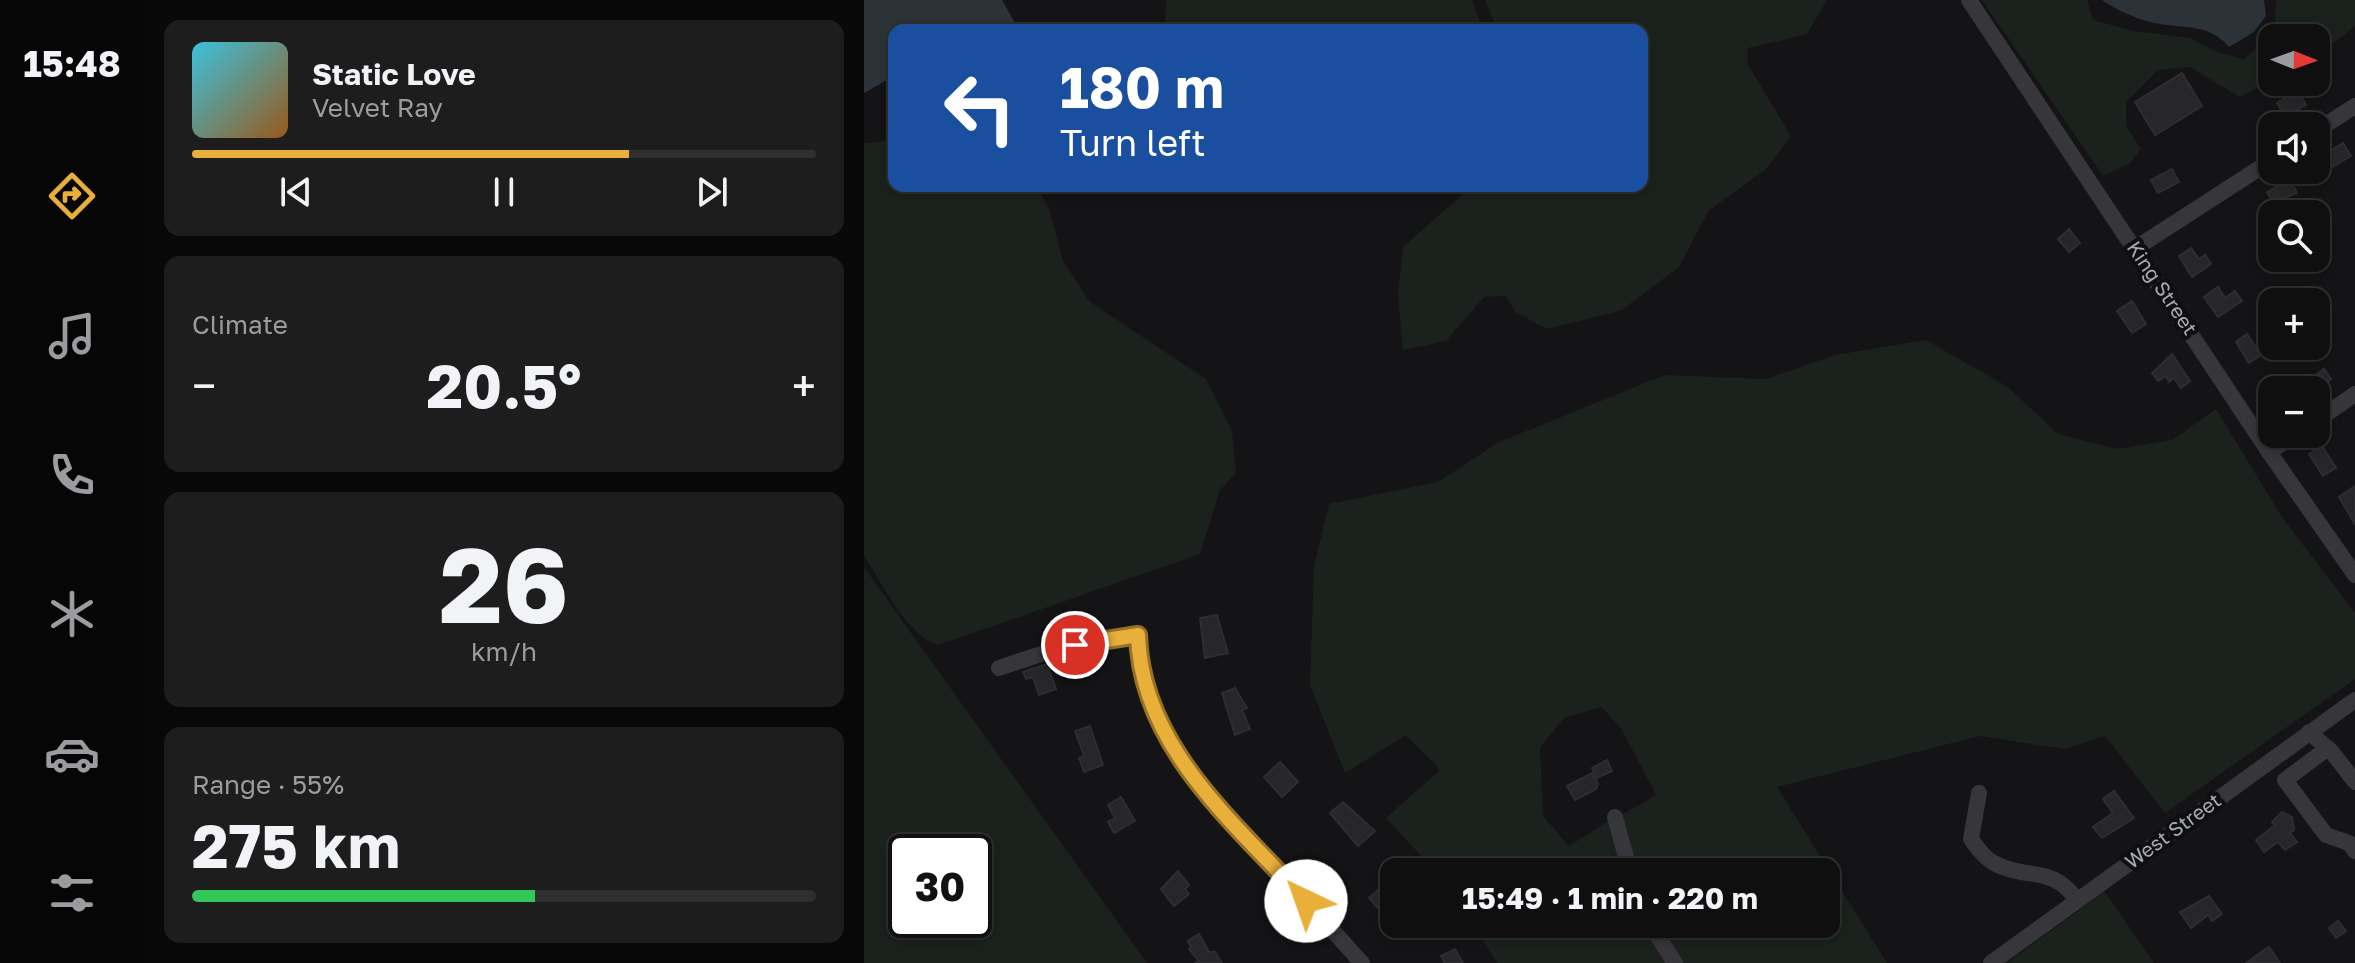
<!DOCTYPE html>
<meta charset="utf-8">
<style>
:root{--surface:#0f0f10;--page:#1d1d1e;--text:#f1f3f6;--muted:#9b9c9f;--line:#2f2f30;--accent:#e8af3a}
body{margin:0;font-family:"Golos Text",sans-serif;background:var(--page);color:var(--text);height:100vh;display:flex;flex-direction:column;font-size:30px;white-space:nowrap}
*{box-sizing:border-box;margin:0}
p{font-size:26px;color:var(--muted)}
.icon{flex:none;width:44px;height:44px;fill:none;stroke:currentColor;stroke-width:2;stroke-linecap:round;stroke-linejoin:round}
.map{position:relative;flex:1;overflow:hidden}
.drawer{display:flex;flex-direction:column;gap:20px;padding:20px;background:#080809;width:720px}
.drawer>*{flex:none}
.hud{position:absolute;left:24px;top:24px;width:760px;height:168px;border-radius:16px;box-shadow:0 4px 12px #0003,0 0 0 2px var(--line);background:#1a4fa0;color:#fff;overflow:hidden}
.needle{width:52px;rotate:91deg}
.tools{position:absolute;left:1394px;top:24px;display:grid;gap:16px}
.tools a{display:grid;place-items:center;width:72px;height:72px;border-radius:16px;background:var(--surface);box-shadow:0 4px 12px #0003,0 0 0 2px var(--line);font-size:40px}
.speed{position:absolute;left:24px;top:834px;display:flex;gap:16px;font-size:40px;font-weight:700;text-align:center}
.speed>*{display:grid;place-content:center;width:104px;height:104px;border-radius:50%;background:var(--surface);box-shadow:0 4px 12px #0003,0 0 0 2px var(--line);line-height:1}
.speed .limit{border:4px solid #111;border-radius:12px;background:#fff;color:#111}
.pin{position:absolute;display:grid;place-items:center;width:68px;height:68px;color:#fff;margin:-34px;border:4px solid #fff;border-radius:50%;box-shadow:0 2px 8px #0007}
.me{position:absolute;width:88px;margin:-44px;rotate:318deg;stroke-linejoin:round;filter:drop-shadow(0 0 6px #0008)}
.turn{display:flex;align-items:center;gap:28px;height:168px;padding:0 40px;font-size:36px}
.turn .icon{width:104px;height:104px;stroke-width:2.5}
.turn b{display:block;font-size:56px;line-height:68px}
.big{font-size:60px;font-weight:700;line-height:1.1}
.drawer .tile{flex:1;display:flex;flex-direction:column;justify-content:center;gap:12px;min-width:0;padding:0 28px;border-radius:16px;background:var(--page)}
.drawer .dial{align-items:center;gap:0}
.dial b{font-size:104px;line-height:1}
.song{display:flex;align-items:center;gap:24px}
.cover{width:96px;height:96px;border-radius:12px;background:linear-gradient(135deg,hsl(190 70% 55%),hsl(30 70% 35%))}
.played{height:8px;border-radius:4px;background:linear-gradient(90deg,var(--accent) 70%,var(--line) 70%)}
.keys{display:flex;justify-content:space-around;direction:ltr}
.heat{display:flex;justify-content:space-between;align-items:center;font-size:44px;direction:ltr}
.charge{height:12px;border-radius:6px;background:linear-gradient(90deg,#34c759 55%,var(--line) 0)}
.trip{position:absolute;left:516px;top:858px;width:460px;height:80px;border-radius:16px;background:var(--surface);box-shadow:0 4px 12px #0003,0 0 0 2px var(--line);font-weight:700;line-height:80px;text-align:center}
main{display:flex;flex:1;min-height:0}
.tabs{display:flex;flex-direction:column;width:144px;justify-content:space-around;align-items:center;background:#060606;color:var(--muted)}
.tabs .icon{width:56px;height:56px}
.tabs .active{color:var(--accent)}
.tabs b{font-size:36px;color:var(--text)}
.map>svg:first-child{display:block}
</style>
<main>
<nav class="tabs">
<b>15:48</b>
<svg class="icon active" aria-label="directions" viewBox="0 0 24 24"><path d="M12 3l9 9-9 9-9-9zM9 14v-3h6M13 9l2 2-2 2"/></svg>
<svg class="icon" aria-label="music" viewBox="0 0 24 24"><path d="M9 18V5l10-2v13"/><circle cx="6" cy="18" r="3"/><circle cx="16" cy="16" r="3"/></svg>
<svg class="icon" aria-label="phone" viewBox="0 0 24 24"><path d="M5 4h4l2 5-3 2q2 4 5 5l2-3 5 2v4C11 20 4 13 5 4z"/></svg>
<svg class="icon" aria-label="climate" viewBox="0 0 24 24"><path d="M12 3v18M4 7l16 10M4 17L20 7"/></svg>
<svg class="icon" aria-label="car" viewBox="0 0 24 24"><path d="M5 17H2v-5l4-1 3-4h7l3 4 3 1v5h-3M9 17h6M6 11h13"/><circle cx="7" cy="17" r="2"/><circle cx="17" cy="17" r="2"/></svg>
<svg class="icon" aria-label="filters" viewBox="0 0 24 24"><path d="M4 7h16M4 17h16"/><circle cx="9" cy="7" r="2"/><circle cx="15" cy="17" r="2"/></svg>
</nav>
<section class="drawer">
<div class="tile">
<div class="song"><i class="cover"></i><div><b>Static Love</b><p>Velvet Ray</p></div></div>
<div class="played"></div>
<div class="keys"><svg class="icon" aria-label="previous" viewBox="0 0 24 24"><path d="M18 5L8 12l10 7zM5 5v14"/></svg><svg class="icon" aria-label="pause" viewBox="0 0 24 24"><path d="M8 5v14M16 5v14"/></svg><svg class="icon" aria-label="next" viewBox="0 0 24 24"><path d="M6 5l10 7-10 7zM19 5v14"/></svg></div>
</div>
<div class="tile"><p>Climate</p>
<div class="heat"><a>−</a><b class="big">20.5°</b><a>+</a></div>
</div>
<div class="tile dial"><b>26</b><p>km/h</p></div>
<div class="tile"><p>Range · 55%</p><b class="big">275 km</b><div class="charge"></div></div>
</section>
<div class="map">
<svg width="1491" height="963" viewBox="0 0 1491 963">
<rect width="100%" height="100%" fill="#141416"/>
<g fill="#1b211c" fill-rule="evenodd">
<polygon points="302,0 608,0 619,30 301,30"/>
<polygon points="621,0 963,0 943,34 884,48 883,63 927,136 901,170 845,210 815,267 758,310 683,329 651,312 642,296 620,297 582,341 539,350 534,295 539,247 608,186 778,186 778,30 633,30"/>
<polygon points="1118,0 1223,0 1229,20 1270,31 1326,38 1353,52 1380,59 1411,30 1412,0 1491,0 1491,26 1452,57 1452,38 1408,38 1408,81 1376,97 1326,67 1294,70 1262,102 1262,126 1277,149 1266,163 1239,176"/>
<path d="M30,140V186H172L185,208L199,261L226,302L342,379L368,431L372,473L356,490L336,554L74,645C42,635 19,584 0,556V143Z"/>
<polygon points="1062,340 1144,387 1194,434 1253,449 1308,440 1352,409 1418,517 1491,613 1491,679 1301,813 1241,736 1201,749 1116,736 913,787 1023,963 813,963 788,924 962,924 962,872 769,872 754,817 792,795 758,730 738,707 700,718 676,748 679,816 705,846 751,817 766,872 572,872 522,818 576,770 542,735 481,773 446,685 450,565 465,504 574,482 635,442 801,375 902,379 971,355"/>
<path d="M0,567L283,963H0ZM110,852V920H42V852Z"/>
<polygon points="1241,892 1290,963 1143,963 1240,892"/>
<polygon points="608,924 786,924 811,963 633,963"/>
</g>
<g fill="#2b3339">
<polygon points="0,0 138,0 155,30 30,30 30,76 0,93"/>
<path d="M1238,0H1400L1402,16L1390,32L1365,47C1347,26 1328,28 1303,25C1282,23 1255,12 1238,0Z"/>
</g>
<g fill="#27272a" stroke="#2e2e32" stroke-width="2">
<polygon points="1318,73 1338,106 1291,135 1271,102"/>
<polygon points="1434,91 1442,105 1421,116 1413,103"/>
<polygon points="1479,143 1487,156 1460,172 1452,159"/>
<polygon points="1308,169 1315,182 1294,193 1287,180"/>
<polygon points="1426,180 1433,193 1409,202 1403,192"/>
<polygon points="1205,229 1216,243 1205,252 1194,239"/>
<polygon points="1327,248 1335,259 1341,255 1347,264 1328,277 1315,256"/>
<polygon points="1354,287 1361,298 1371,291 1378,301 1354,317 1340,297"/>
<polygon points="1268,301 1282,324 1268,333 1253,311"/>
<polygon points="1383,334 1397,355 1385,363 1372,342"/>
<polygon points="1308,354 1326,381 1317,388 1310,378 1305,382 1302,376 1294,381 1288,373"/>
<polygon points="1460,369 1467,379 1456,387 1449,377"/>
<polygon points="1412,378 1441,389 1441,390 1408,390"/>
<polygon points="1458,446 1472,468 1459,476 1445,454"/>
<polygon points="1491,486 1491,524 1475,497"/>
<polygon points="353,615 364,653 341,658 336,618"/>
<polygon points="183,664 192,689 175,695 169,677 162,679 159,672"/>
<polygon points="371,688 383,708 378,710 386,729 371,735 358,693"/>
<polygon points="226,726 239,765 220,772 215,758 220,756 211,731"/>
<polygon points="743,760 748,771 733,778 728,768"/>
<polygon points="416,762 434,782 418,797 400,777"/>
<polygon points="728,773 734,784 732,789 711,800 703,786"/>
<polygon points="1250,791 1270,818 1238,838 1229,827 1249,813 1239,799"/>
<polygon points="257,797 271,821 250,833 244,822 251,818 244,805"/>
<polygon points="479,802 511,831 494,846 466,813"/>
<polygon points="1418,812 1428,817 1430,830 1426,833 1433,842 1421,850 1414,842 1400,852 1392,840 1411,825 1408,822"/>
<polygon points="314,871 325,885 321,889 325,894 310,906 297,889"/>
<polygon points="517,887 530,902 530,910 522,917 505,898"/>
<polygon points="1345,896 1358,914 1348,921 1344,915 1327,928 1316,912"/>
<polygon points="1474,921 1482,931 1472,938 1465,928"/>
<polygon points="335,934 345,952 351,952 358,963 330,963 335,961 325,949 327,947 324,941"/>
<polygon points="1405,947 1416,963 1382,963"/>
<polygon points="591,949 599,963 581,963 577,956"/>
</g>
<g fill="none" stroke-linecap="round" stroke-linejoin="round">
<g stroke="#36363b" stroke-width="16">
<polyline points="1105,0 1405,452 1491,575"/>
<polyline points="1452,131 1491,106"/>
<polyline points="1272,248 1408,160"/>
<polyline points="1452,421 1491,394"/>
<polyline points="1405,452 1432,434"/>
<path d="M135,668L189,650L274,635C275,685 292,724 319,765L498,963"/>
<polyline points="1445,732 1468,752 1491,782"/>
<polyline points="1464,748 1421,780 1462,835 1485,843 1491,851"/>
<path d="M1115,793L1107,839C1114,849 1122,860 1134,865C1165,880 1188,865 1213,900"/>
<polyline points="751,817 766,872"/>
<polyline points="786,924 811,963"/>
<polyline points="1127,963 1491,700"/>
</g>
</g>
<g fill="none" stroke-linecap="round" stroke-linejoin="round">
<defs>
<path id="route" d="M211,645L274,635C277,747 371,823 442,901"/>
</defs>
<use href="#route" stroke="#977226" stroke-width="20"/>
<use href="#route" stroke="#e8af3a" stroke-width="14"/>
</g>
<g text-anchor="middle" stroke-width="8" stroke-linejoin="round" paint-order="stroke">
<g font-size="20" fill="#a7abb6" stroke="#0f0f11">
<text transform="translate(1298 288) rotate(56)" y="7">King Street</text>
<text transform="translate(1309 831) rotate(-36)" y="7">West Street</text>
</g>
</g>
</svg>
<div class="tools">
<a><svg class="needle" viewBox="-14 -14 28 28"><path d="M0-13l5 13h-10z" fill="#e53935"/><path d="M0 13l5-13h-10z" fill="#9b9c9f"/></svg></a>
<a><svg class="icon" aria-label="sound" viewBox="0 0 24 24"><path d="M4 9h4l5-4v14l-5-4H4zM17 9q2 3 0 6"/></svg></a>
<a><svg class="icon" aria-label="search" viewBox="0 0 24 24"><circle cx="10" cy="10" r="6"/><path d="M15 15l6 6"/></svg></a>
<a>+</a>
<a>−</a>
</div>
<div class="speed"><div class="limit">30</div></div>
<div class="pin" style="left:211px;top:645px;background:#d93025"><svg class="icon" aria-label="arrive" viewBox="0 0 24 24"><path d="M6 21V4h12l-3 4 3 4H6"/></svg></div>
<svg class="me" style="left:442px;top:901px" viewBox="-20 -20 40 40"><circle r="19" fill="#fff"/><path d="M0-13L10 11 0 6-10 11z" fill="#e8af3a"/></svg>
<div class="trip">15:49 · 1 min · 220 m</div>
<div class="hud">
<div class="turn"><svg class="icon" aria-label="left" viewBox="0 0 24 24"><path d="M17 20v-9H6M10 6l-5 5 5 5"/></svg><div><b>180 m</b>Turn left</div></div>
</div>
</div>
</main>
